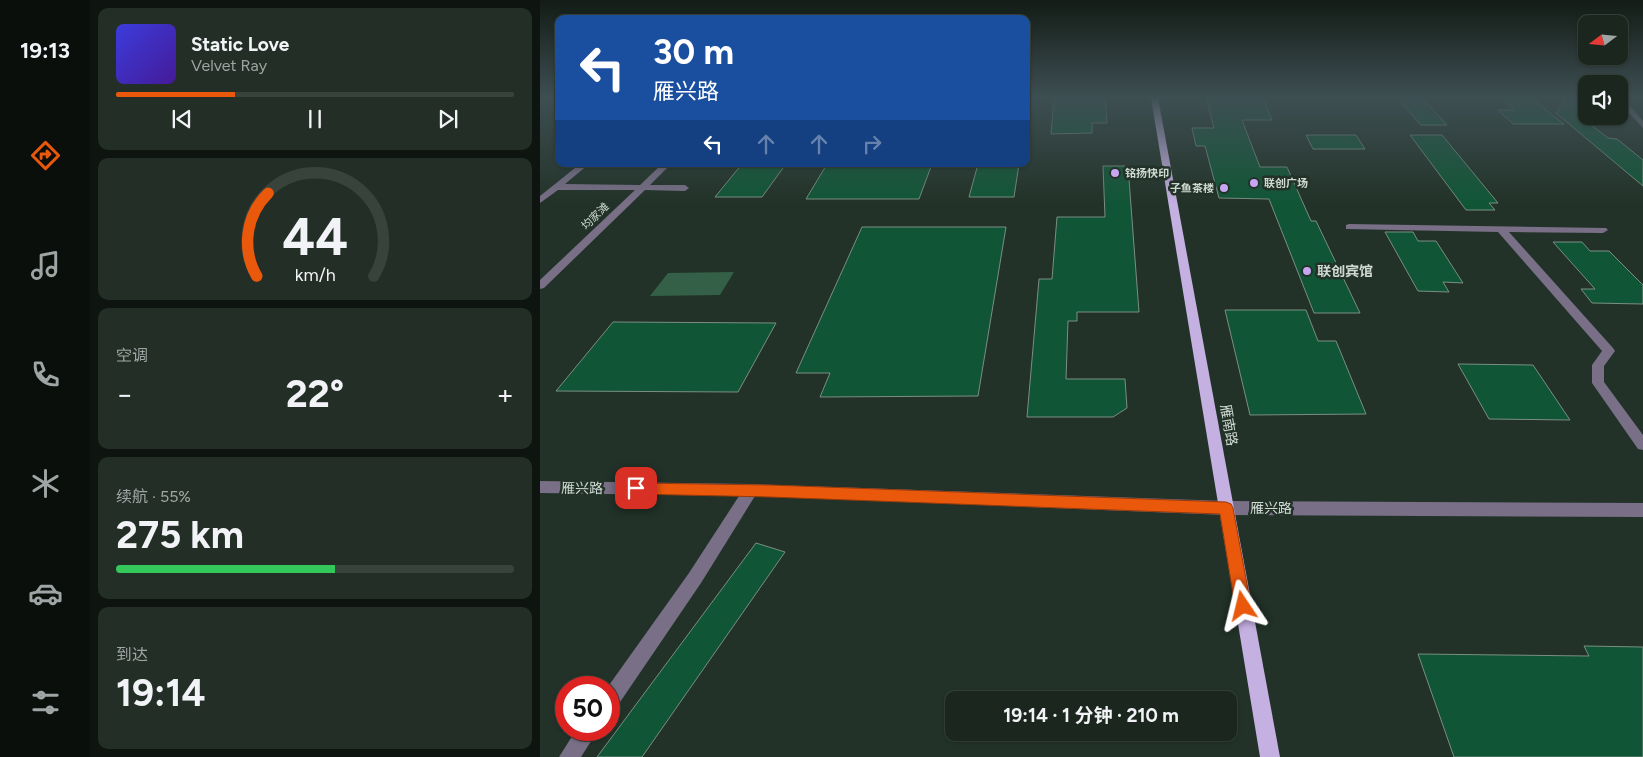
<!DOCTYPE html>
<html lang="zh">
<meta charset="utf-8">
<style>
:root{--surface:#1a261e;--page:#232e27;--text:#f1f3f6;--muted:#9fa5a4;--line:#38433c;--accent:#ea580c}
body{margin:0;font-family:Figtree,"Noto Sans SC",sans-serif;background:var(--page);color:var(--text);height:100vh;display:flex;flex-direction:column;font-size:19px;white-space:nowrap}
*{box-sizing:border-box;margin:0}
p{font-size:16px;color:var(--muted)}
.icon{flex:none;width:28px;height:28px;fill:none;stroke:currentColor;stroke-width:2;stroke-linecap:round;stroke-linejoin:round}
.map{position:relative;flex:1;overflow:hidden}
.side{display:flex;flex-direction:column;gap:8px;padding:8px;background:#0e1510;width:450px}
.side>*{flex:none}
.banner{position:absolute;left:15px;top:15px;width:475px;height:152px;border-radius:10px;box-shadow:0 1px 4px #0004,0 0 0 1px var(--line);background:#1a4fa0;color:#fff;overflow:hidden}
.needle{width:32px;rotate:254deg}
.fabs{position:absolute;left:1038px;top:15px;display:grid;gap:10px}
.fabs a{display:grid;place-items:center;width:50px;height:50px;border-radius:10px;background:var(--surface);box-shadow:0 1px 4px #0004,0 0 0 1px var(--line);font-size:25px}
.speed{position:absolute;left:15px;top:676px;display:flex;gap:10px;font-size:25px;font-weight:700;text-align:center}
.speed>*{display:grid;place-content:center;width:65px;height:65px;border-radius:50%;background:var(--surface);box-shadow:0 1px 4px #0004,0 0 0 1px var(--line);line-height:1}
.speed .limit{border:8px solid #d22;background:#fff;color:#111}
.pin{position:absolute;display:grid;place-items:center;width:42px;height:42px;color:#fff;margin:-21px;border-radius:10px;box-shadow:0 2px 8px #0006}
.me{position:absolute;width:55px;margin:-28px;rotate:350deg;stroke-linejoin:round;filter:drop-shadow(0 0 4px #0008)}
.turn{display:flex;align-items:center;gap:18px;height:105px;padding:0 15px;font-size:22px}
.turn .icon{width:65px;height:65px;stroke-width:2.5}
.turn b{display:block;font-size:35px;line-height:42px}
.lanes{display:flex;align-items:center;height:48px;padding:0 15px;background:#0003;justify-content:center;gap:25px;direction:ltr}
.lanes .off{opacity:.35}
.big{font-size:38px;font-weight:700;line-height:1.1}
.side .tile{flex:1;display:flex;flex-direction:column;justify-content:center;gap:8px;min-width:0;padding:0 18px;border-radius:10px;background:var(--page)}
.side .dial{align-items:center;gap:0}
.dial svg{height:130px;overflow:visible;fill:none;stroke:var(--line);stroke-width:7;stroke-linecap:round;text-anchor:middle}
.dial text{fill:var(--text);stroke:none}
.song{display:flex;align-items:center;gap:15px}
.cover{width:60px;height:60px;border-radius:8px;background:linear-gradient(135deg,hsl(240 70% 55%),hsl(260 70% 35%))}
.played{height:5px;border-radius:2px;background:linear-gradient(90deg,var(--accent) 30%,var(--line) 30%)}
.keys{display:flex;justify-content:space-around;direction:ltr}
.heat{display:flex;justify-content:space-between;align-items:center;font-size:28px;direction:ltr}
.charge{height:8px;border-radius:4px;background:linear-gradient(90deg,#34c759 55%,var(--line) 0)}
.trip{position:absolute;left:405px;top:691px;width:292px;height:50px;border-radius:10px;background:var(--surface);box-shadow:0 1px 4px #0004,0 0 0 1px var(--line);font-weight:700;line-height:50px;text-align:center}
main{display:flex;flex:1;min-height:0}
.menu{display:flex;flex-direction:column;width:90px;justify-content:space-around;align-items:center;background:#0a0f0c;color:var(--muted)}
.menu .icon{width:35px;height:35px}
.menu .current{color:var(--accent)}
.menu b{font-size:22px;color:var(--text)}
.map>svg:first-child{display:block}
</style>
<main>
<nav class="menu">
<b>19:13</b>
<svg class="icon current" aria-label="directions" viewBox="0 0 24 24"><path d="M12 3l9 9-9 9-9-9zM9 14v-3h6M13 9l2 2-2 2"/></svg>
<svg class="icon" aria-label="music" viewBox="0 0 24 24"><path d="M9 18V5l10-2v13"/><circle cx="6" cy="18" r="3"/><circle cx="16" cy="16" r="3"/></svg>
<svg class="icon" aria-label="phone" viewBox="0 0 24 24"><path d="M5 4h4l2 5-3 2q2 4 5 5l2-3 5 2v4C11 20 4 13 5 4z"/></svg>
<svg class="icon" aria-label="climate" viewBox="0 0 24 24"><path d="M12 3v18M4 7l16 10M4 17L20 7"/></svg>
<svg class="icon" aria-label="car" viewBox="0 0 24 24"><path d="M5 17H2v-5l4-1 3-4h7l3 4 3 1v5h-3M9 17h6M6 11h13"/><circle cx="7" cy="17" r="2"/><circle cx="17" cy="17" r="2"/></svg>
<svg class="icon" aria-label="filters" viewBox="0 0 24 24"><path d="M4 7h16M4 17h16"/><circle cx="9" cy="7" r="2"/><circle cx="15" cy="17" r="2"/></svg>
</nav>
<section class="side">
<div class="tile">
<div class="song"><i class="cover"></i><div><b>Static Love</b><p>Velvet Ray</p></div></div>
<div class="played"></div>
<div class="keys"><svg class="icon" aria-label="previous" viewBox="0 0 24 24"><path d="M18 5L8 12l10 7zM5 5v14"/></svg><svg class="icon" aria-label="pause" viewBox="0 0 24 24"><path d="M8 5v14M16 5v14"/></svg><svg class="icon" aria-label="next" viewBox="0 0 24 24"><path d="M6 5l10 7-10 7zM19 5v14"/></svg></div>
</div>
<div class="tile dial"><svg viewBox="0 0 100 80">
<path d="M14 69A42 42 0 1 1 86 69"/>
<path d="M14 69A42 42 0 0 1 21 18" stroke="#ea580c"/>
<text x="50" y="56" font-size="32" font-weight="700">44</text>
<text x="50" y="72" font-size="11">km/h</text>
</svg></div>
<div class="tile"><p>空调</p>
<div class="heat"><a>−</a><b class="big">22°</b><a>+</a></div>
</div>
<div class="tile"><p>续航 · 55%</p><b class="big">275 km</b><div class="charge"></div></div>
<div class="tile"><p>到达</p><b class="big">19:14</b></div>
</section>
<div class="map">
<svg width="1103" height="757" viewBox="0 0 1103 757">
<rect width="100%" height="100%" fill="#223228"/>
<polygon fill="#336047" points="194,272 180,295 110,296 128,273"/>
<g fill="#105636" stroke="#7b8e82">
<polygon points="514,98 565,98 567,123 552,123 552,133 511,134"/>
<polygon points="666,98 723,98 732,120 702,120 720,167 747,167 771,221 776,221 820,313 774,313 729,199 679,198 665,146 656,146 652,128 674,128"/>
<polygon points="857,98 882,98 907,125 881,125"/>
<polygon points="961,98 991,98 1024,124 973,124 958,110 975,110"/>
<polygon points="1022,98 1046,98 1046,121 1068,138 1077,139 1103,160 1103,186 1016,113 1024,103"/>
<polygon points="766,135 816,135 825,149 773,149"/>
<polygon points="870,135 902,135 958,203 949,203 955,210 926,210"/>
<polygon points="202,164 246,164 222,197 175,197"/>
<polygon points="287,164 392,164 379,199 266,199"/>
<polygon points="438,164 479,164 474,197 429,197"/>
<polygon points="563,166 588,166 599,312 537,312 537,321 528,321 526,379 585,379 587,408 573,417 487,417 499,279 512,279 517,217 565,217"/>
<polygon points="322,227 466,227 438,396 280,397 290,373 256,373"/>
<polygon points="845,232 873,232 878,241 896,241 923,283 903,282 909,292 878,291"/>
<polygon points="1013,242 1042,242 1050,251 1069,251 1103,285 1103,304 1052,303 1041,289 1055,289"/>
<polygon points="685,310 766,310 778,341 796,341 826,414 710,415"/>
<polygon points="73,322 236,323 198,392 16,391"/>
<polygon points="918,364 993,365 1030,420 949,419"/>
<polygon points="216,543 245,552 102,757 57,757"/>
<polygon points="1044,646 1103,647 1103,757 914,757 878,654 1049,656"/>
</g>
<g fill="none" stroke-linecap="round" stroke-linejoin="round">
<g fill="#796f87" fill-rule="evenodd">
<polygon points="1079,98 1083,98 1103,121 1103,128 1079,102"/>
<polygon points="40,164 49,164 25,184 100,185 122,164 131,164 110,185 145,185 149,188 145,191 105,190 4,288 0,289 0,280 95,190 18,190 0,203 0,196"/>
<polygon points="809,224 1066,228 1068,230 1063,233 969,232 1073,348 1075,351 1064,366 1064,382 1103,435 1103,450 1098,449 1052,383 1052,365 1062,351 958,232 806,229 806,225"/>
<polygon points="0,481 211,484 686,501 1103,503 1103,517 686,515 215,496 161,583 76,708 69,710 67,688 149,573 199,496 0,493"/>
<polygon points="36,730 58,730 41,757 19,757"/>
</g>
<polygon fill="#c5b0e2" fill-rule="evenodd" points="611,98 618,98 740,757 720,757"/>
</g>
<linearGradient id="sky" x2="0" y2="1"><stop stop-color="#131c16"/><stop offset="0.48" stop-color="#3e4f53"/><stop offset="1" stop-color="#3e4f53" stop-opacity="0"/></linearGradient>
<rect width="1103" height="204" fill="url(#sky)"/>
<polygon fill="#ea580c" stroke="#983908" points="96,483 230,485 686,502 691,504 693,508 711,606 708,611 703,613 698,611 695,606 680,514 230,497 96,494 91,492 89,488 91,485"/>
<g fill="#c6a6f0" stroke="#223228" stroke-width="2">
<circle cx="575" cy="173" r="5"/>
<circle cx="714" cy="183" r="5"/>
<circle cx="684" cy="188" r="5"/>
<circle cx="767" cy="271" r="5"/>
</g>
<g text-anchor="middle" stroke-width="5" stroke-linejoin="round" paint-order="stroke">
<g font-size="11" font-weight="bold" fill="#d0dad4" stroke="#223228" text-anchor="start">
<text x="585" y="177">铭扬快印</text>
<text x="724" y="187">联创广场</text>
<text x="674" y="192" text-anchor="end">子鱼茶楼</text>
</g>
<g font-size="11" fill="#d0dad4" stroke="#223228">
<text transform="translate(55 216) rotate(-44)" y="4">均家滩</text>
</g>
<g font-size="14" font-weight="bold" fill="#d0dad4" stroke="#223228" text-anchor="start">
<text x="777" y="276">联创宾馆</text>
</g>
<g font-size="14" fill="#d0dad4" stroke="#223228">
<text transform="translate(689 425) rotate(80)" y="5">雁南路</text>
<text transform="translate(42 488) rotate(1)" y="5">雁兴路</text>
<text x="731" y="513">雁兴路</text>
</g>
</g>
</svg>
<div class="fabs">
<a><svg class="needle" viewBox="-14 -14 28 28"><path d="M0-13l5 13h-10z" fill="#e53935"/><path d="M0 13l5-13h-10z" fill="#9fa5a4"/></svg></a>
<a><svg class="icon" aria-label="sound" viewBox="0 0 24 24"><path d="M4 9h4l5-4v14l-5-4H4zM17 9q2 3 0 6"/></svg></a>
</div>
<div class="speed"><div class="limit">50</div></div>
<div class="pin" style="left:96px;top:488px;background:#d93025"><svg class="icon" aria-label="arrive" viewBox="0 0 24 24"><path d="M6 21V4h12l-3 4 3 4H6"/></svg></div>
<svg class="me" style="left:703px;top:606px" viewBox="-20 -20 40 40"><path d="M0-17L14 15 0 8-14 15z" fill="#ea580c" stroke="#fff" stroke-width="4"/></svg>
<div class="trip">19:14 · 1 分钟 · 210 m</div>
<div class="banner">
<div class="turn"><svg class="icon" aria-label="left" viewBox="0 0 24 24"><path d="M17 20v-9H6M10 6l-5 5 5 5"/></svg><div><b>30 m</b>雁兴路</div></div>
<div class="lanes"><svg class="icon" aria-label="left" viewBox="0 0 24 24"><path d="M17 20v-9H6M10 6l-5 5 5 5"/></svg><svg class="icon off" aria-label="ahead" viewBox="0 0 24 24"><path d="M12 20V5M6 11l6-6 6 6"/></svg><svg class="icon off" aria-label="ahead" viewBox="0 0 24 24"><path d="M12 20V5M6 11l6-6 6 6"/></svg><svg class="icon off" aria-label="right" viewBox="0 0 24 24"><path d="M7 20v-9h11M14 6l5 5-5 5"/></svg></div>
</div>
</div>
</main>
